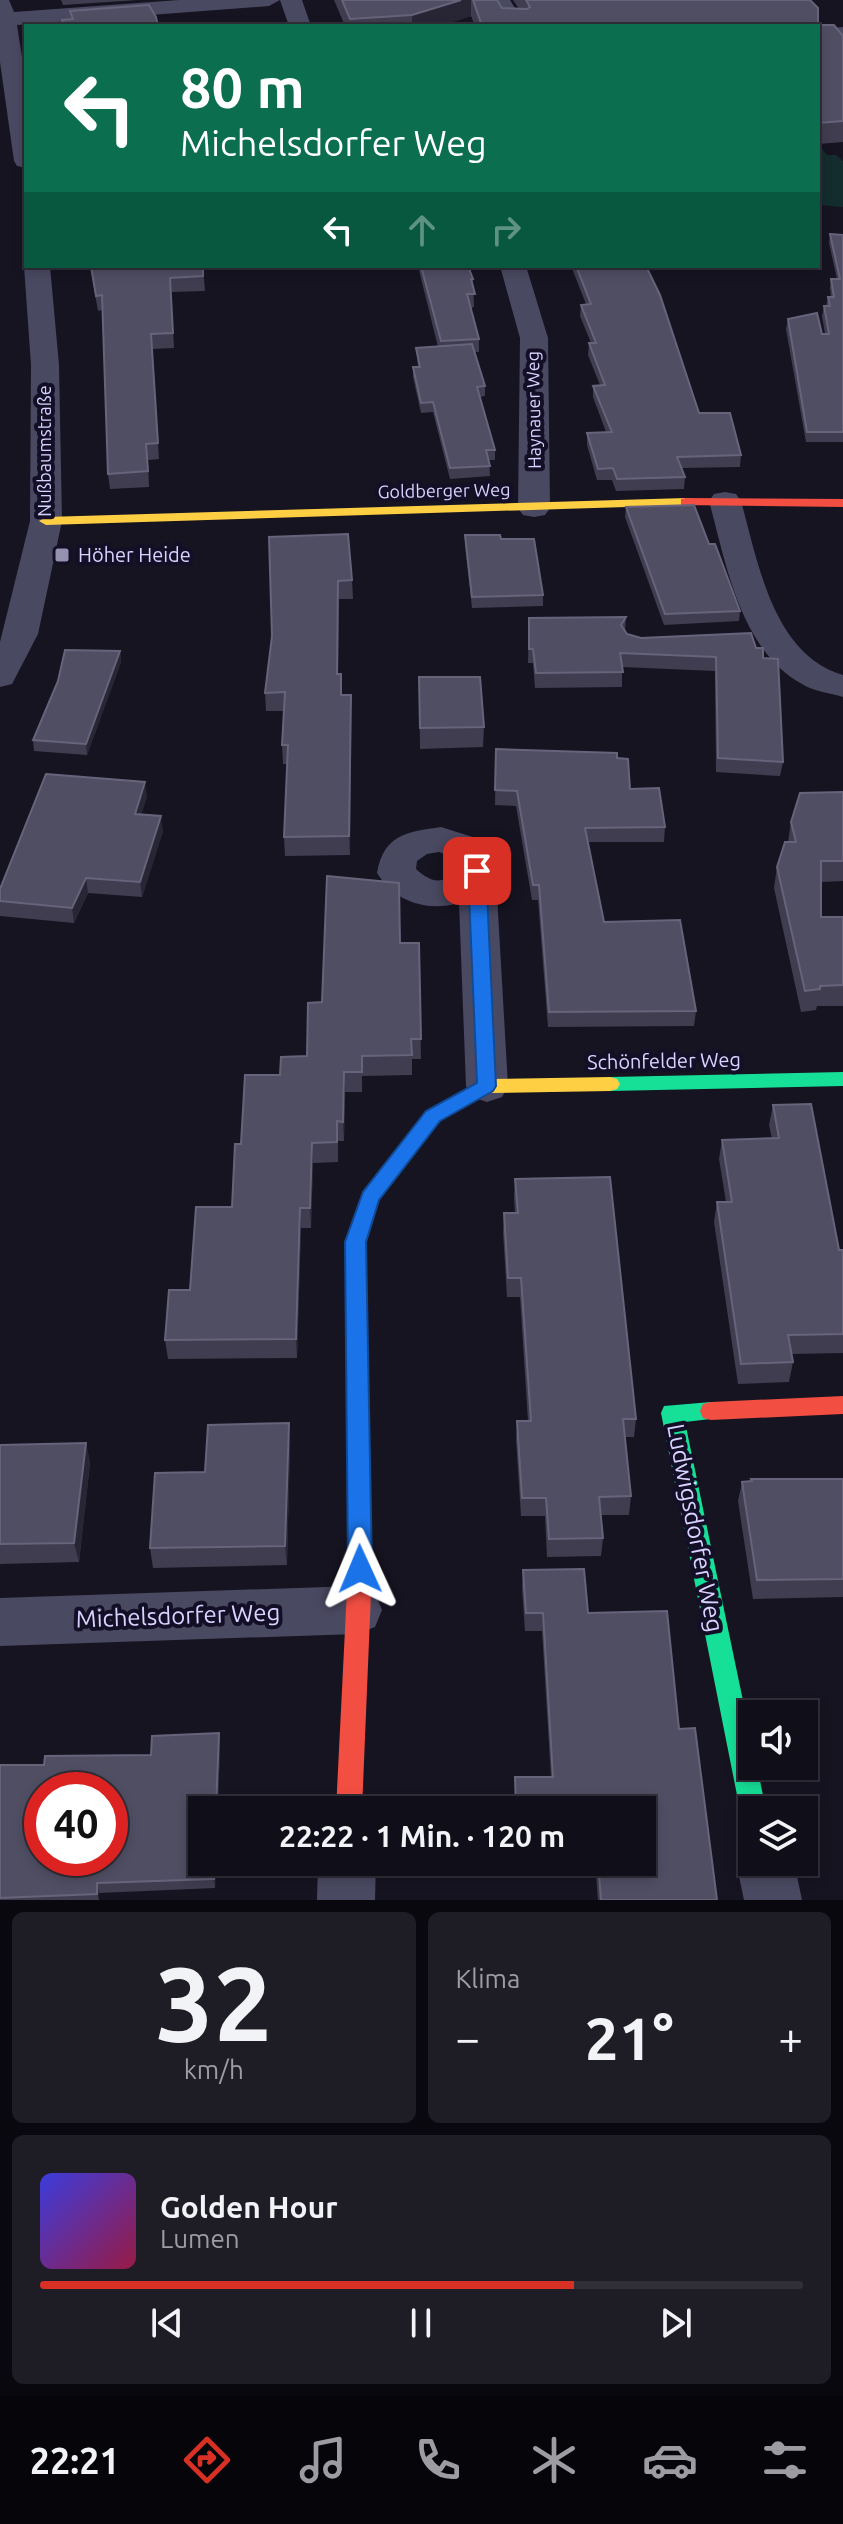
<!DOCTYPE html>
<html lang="de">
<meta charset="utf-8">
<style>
:root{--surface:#100f19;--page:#1e1d26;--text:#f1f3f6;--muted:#9c9ca2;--line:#302f38;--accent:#d93025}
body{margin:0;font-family:Ubuntu,sans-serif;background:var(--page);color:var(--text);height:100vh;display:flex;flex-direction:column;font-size:30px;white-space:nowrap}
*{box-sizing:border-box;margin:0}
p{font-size:26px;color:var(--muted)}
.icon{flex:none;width:44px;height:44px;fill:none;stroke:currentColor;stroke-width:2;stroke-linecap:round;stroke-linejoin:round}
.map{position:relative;height:1900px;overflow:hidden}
.side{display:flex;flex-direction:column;gap:12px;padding:12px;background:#09080e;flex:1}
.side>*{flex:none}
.top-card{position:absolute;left:24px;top:24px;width:796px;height:244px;border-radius:0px;box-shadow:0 4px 12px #0003,0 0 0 2px var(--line);background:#0b6e4f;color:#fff;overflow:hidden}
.tools{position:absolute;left:738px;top:1700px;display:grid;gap:16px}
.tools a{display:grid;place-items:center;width:80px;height:80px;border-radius:0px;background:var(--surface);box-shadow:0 4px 12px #0003,0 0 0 2px var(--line);font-size:40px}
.speed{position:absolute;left:24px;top:1772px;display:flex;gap:16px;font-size:40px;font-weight:700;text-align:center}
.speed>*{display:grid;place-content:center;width:104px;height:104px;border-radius:50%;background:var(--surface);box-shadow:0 4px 12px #0003,0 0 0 2px var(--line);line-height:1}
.speed .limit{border:12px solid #d22;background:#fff;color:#111}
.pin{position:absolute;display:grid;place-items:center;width:68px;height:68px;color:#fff;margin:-34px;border-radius:16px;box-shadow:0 4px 12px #0006}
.me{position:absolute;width:88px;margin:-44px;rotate:359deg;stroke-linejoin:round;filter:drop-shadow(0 0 6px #0008)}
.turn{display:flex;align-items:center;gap:28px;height:168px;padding:0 24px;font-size:36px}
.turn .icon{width:104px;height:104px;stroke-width:2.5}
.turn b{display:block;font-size:56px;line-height:68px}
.lanes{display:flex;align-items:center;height:76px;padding:0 24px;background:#0003;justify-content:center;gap:40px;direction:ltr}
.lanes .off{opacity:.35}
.big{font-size:60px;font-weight:700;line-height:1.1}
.side .widget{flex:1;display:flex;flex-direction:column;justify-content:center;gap:12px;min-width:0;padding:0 28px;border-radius:12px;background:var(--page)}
.side .dial{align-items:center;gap:0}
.dial b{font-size:104px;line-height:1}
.song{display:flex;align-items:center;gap:24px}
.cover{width:96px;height:96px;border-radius:12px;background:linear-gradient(135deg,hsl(240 70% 55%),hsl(340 70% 35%))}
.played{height:8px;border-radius:4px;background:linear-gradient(90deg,var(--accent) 70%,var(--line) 70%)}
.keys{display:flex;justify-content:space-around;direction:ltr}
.heat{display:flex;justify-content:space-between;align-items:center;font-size:44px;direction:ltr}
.side .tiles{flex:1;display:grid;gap:12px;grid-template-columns:1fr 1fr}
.widget:last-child{grid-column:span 2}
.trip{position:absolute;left:188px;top:1796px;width:468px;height:80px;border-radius:0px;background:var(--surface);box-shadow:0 4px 12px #0003,0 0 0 2px var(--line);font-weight:700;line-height:80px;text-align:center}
.dock{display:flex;height:128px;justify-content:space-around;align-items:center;background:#06060a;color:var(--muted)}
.dock .icon{width:56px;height:56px}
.dock .current{color:var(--accent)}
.dock b{font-size:36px;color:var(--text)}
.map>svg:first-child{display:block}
</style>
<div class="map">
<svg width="843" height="1900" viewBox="0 0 843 1900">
<rect width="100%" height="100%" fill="#161421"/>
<polygon fill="#132c2d" points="818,144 827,155 836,155 843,161 843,207 818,205"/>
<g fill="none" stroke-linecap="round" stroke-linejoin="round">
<g fill="#4a4962" fill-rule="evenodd">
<polygon points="0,0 9,0 14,12 179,0 280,0 269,6 17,25 26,83 26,168 17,166 14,161 0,62"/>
<polygon points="280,0 302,0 311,26 289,26"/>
<polygon points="488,0 510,0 526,26 504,26"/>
<polygon points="843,27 843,41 818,43 818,29"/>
<polygon points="26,263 26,266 50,266 59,365 62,521 38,634 12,684 0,687 0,642 30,521 31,365 24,266"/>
<polygon points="500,266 526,266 548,338 550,508 545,515 534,517 523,515 518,508 520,338"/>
<path d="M725,492L736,494L741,501C758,562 773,655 843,675V697C830,693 813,691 802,684C740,650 726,563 709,501L714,494Z"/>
<path d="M441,827L479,839L495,860L508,1086L502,1097L487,1102L472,1097L466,1086L459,903C427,912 395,902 377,873C384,834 407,832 441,827ZM439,852L452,857L457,862L456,870C443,886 430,882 416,869L417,861L427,854Z"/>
<polygon points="356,1586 375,1593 382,1610 375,1627 356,1634 0,1646 0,1598"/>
<polygon points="752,1838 752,1862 794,1862 802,1900 744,1900 736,1862 745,1842"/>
<polygon points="318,1862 376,1862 375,1900 317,1900"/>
</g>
<g fill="#16e098" fill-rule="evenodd">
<polygon points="843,1072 843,1086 610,1091 603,1089 600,1084 603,1079 610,1077"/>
<polygon points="711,1402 719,1404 722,1411 719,1418 685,1422 752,1744 752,1766 757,1766 766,1810 752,1810 752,1822 744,1819 740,1810 661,1413 664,1406"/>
</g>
<g fill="#ffcf43" fill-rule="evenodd">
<polygon points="686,498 691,499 691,505 46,525 39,521 46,517"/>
<polygon points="610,1077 617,1079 620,1084 617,1089 610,1091 490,1093 440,1121 379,1200 365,1242 368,1358 365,1364 357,1367 349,1364 346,1358 345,1242 363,1191 426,1111 487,1079"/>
</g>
<g fill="#f24e42" fill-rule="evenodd">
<polygon points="686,498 843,499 843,507 681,505 681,499"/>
<polygon points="357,1349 365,1352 368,1358 372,1569 362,1810 336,1810 348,1569 346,1358 349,1352"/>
<polygon points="843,1396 843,1414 711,1420 703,1418 700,1411 703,1404 711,1402"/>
</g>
</g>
<g fill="#403d50">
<polygon points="61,0 138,0 63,5"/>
<polygon points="334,0 497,0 502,8 519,9 513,0 810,0 818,25 843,36 843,142 818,144 818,26 475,26 471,16 440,26 345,26"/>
<polygon points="830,234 843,235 843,442 806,442 786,329 788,319 822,334 825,334 822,316 824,306 826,306 828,297 831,297 830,288 831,279 837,279 829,243"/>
<polygon points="90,266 203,266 205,291 171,292 174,348 152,349 159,459 148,460 149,487 110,489 108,474 102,310 98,311"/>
<polygon points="418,266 468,266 473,279 474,307 471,308 479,339 479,352 475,352 485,386 485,396 480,397 495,450 495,460 489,460 490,476 450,479 433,412 421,413 413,377 413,367 418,367 416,348 438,347"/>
<polygon points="571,266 646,266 699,413 741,455 740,467 682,468 685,477 684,489 616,491 612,480 597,480 587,445 587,433 606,432 593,397 593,386 600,385 588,355 589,343 591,343 580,316 581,305 586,304"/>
<polygon points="626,507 709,544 740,611 739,621 664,625 625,517"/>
<polygon points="465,535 501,539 543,595 543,606 472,608 465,545"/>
<polygon points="269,537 352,580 353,599 339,599 338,674 342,695 351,713 350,855 285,856 284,837 287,764 283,764 282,745 284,711 266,711 265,693 272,636"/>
<polygon points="626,617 625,631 627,634 641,638 756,648 763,658 783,762 780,776 716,772 715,671 622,667 622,687 535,688 533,663 528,663 529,618"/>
<polygon points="120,651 121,662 87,755 34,751 33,740 58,681"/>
<polygon points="419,677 484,727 483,747 420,749"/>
<polygon points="496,749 617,758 630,789 665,827 664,842 588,842 604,922 696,1011 694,1026 548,1027 538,900 532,900 516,806 495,805"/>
<polygon points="843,792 843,881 821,882 821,917 843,917 843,1006 817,1006 816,1010 801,1012 774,888 777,867 788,842 791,822"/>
<polygon points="147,797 141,814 163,831 142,897 88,893 74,923 0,916 0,889"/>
<polygon points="400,943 419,943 421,1059 412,1059 412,1075 362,1076 362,1092 345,1092 344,1141 338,1141 338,1162 313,1163 311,1228 301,1228 297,1358 168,1359 165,1340 232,1207 241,1144 280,1075 307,1056 322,1002"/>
<polygon points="773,1105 839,1250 843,1250 843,1353 792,1354 793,1362 789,1382 738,1384 714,1222 717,1202 726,1202 719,1159 722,1140 772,1139 769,1125"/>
<polygon points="515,1179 636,1419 634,1437 625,1437 631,1496 629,1515 600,1515 603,1538 601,1556 547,1557 545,1516 521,1516 516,1439 517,1421 528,1421 520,1297 507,1297 503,1232 504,1213 515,1213 514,1198"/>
<polygon points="86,1443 90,1463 79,1562 0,1564 0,1445"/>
<polygon points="290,1443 287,1565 153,1568 150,1548 205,1472"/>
<polygon points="751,1479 843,1479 843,1597 753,1599 738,1501 742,1482 751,1481"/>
<polygon points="523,1570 588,1613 679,1729 717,1900 598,1900 595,1862 642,1862 642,1810 515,1810 515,1777 551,1777 542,1631 525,1631 522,1588"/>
<polygon points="219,1733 220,1743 218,1810 202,1810 202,1862 216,1862 215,1888 99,1893 99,1900 0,1900 0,1765 44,1765 151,1755"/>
</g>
<g fill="#282635">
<polygon points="461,0 471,0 471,16 440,26 412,26 412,15"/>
<polygon points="338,581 339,599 338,692 337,674"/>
<polygon points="120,651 121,662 87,755 86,744"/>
<polygon points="351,695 351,713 350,855 349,836"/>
<polygon points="145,782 147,797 137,828 135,814"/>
<polygon points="161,816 163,831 142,897 140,882"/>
<polygon points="86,878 88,893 74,923 72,908"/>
<polygon points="344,1072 345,1092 344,1141 343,1122"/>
<polygon points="312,1143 313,1163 311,1228 310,1208"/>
<polygon points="300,1208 301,1228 297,1358 296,1339"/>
<polygon points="289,1423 290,1443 287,1565 285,1546"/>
<polygon points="86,1443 90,1463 79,1562 74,1543"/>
<polygon points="219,1733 220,1743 218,1810 216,1810"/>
<polygon points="214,1862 216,1862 215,1888 214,1879"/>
<polygon points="97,1883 99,1893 99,1900 97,1894"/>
</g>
<g fill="#504e63" stroke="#66637b" stroke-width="2" fill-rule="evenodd">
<polygon points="342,0 461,0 412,15 350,19"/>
<polygon points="473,0 497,0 502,8 527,9 530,7 526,0 810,0 818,8 818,25 834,25 843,36 843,121 818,123 818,26 482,26"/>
<polygon points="149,5 156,17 158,26 64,26 62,20 73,19 70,11"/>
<polygon points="830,234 843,235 843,432 807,432 788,319 817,313 822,334 829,334 824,306 830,306 828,297 834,297 831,279 840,279"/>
<polygon points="91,266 203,266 203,276 170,278 173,333 151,334 158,443 146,444 148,471 108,474 102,295 96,296"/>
<polygon points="421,266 468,266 473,279 471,279 475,294 467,294 479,339 441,341"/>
<polygon points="576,266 646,266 660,295 699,413 730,413 741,455 677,457 685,477 617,479 613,468 598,469 587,433 612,432 593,386 605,385 589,343 596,343 581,305 591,304"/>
<polygon points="472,344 485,386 477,387 495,450 486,450 490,466 450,468 433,402 421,403 413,367 420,367 416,348"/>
<polygon points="694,505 709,544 715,544 740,611 665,614 626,507"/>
<polygon points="348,534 352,580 338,581 337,674 341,674 341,695 351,695 349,836 284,837 288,745 282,745 285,692 265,693 272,636 269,537"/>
<polygon points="465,535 500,535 501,539 534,539 543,595 472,597"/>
<polygon points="626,617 621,625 627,634 641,638 751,633 756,648 763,648 763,658 778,659 783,762 718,758 716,657 620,653 623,672 536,673 533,649 529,649 529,618"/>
<polygon points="65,650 120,651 86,744 33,740 58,681"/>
<polygon points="419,677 480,677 484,727 420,728"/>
<polygon points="496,749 617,753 617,758 628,759 630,789 659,788 665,827 585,828 604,922 680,920 696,1011 549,1012 539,885 533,885 517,791 495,790"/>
<polygon points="46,774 145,782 135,814 161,816 140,882 86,878 72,908 0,901 0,889"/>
<polygon points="843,792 843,861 821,861 821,917 843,917 843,985 820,986 820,989 805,991 777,867 785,842 796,842 791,822 800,793"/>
<polygon points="327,876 399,883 400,943 419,943 421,1039 411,1039 412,1055 362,1056 362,1072 344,1072 343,1122 337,1121 337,1142 312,1143 310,1208 300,1208 296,1339 165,1340 169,1290 190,1290 196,1207 232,1207 235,1144 241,1144 245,1075 280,1075 281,1057 307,1056 308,1003 322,1002"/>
<polygon points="811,1104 839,1250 843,1250 843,1334 788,1335 793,1362 741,1364 717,1202 732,1202 722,1140 779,1138 773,1105"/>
<polygon points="610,1177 636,1419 623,1419 631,1496 599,1497 603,1538 549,1539 546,1498 522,1498 517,1421 531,1421 521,1278 508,1278 504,1213 518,1213 515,1179"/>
<polygon points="289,1423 285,1546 150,1548 155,1473 205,1472 208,1425"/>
<polygon points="86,1443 74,1543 0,1544 0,1445"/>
<polygon points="751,1479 843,1479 843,1579 757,1580 742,1482 752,1481"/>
<polygon points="584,1569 588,1613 667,1611 679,1729 695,1728 717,1900 601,1900 598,1862 642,1862 642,1810 516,1810 515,1777 553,1777 543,1613 526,1613 523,1570"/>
<path d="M219,1733L216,1810H202V1862H214V1879L97,1883V1894L0,1898V1765H44L45,1756L151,1755L152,1736ZM42,1790H110V1858H42Z"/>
</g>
<polygon fill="#1a73e8" stroke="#114b97" stroke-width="2" points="477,865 486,871 496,1086 493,1091 440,1121 379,1200 366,1242 372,1569 368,1577 360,1580 352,1577 348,1569 345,1242 363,1192 426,1111 477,1083 468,871"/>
<rect fill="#9591b1" stroke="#130f26" stroke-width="3" x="54" y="547" width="16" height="16" rx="4"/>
<g text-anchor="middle" stroke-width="8" stroke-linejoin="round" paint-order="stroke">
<g font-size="18" fill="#d9d4ff" stroke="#130f26">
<text transform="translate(534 410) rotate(-91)" y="6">Haynauer Weg</text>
<text transform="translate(45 451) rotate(-90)" y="6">Nußbaumstraße</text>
<text transform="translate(444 491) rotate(-1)" y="6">Goldberger Weg</text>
</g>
<g font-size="20" fill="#d9d4ff" stroke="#130f26" text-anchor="start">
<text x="78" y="562">Höher Heide</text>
</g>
<g font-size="20" fill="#d9d4ff" stroke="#130f26">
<text transform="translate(664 1061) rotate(-1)" y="7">Schönfelder Weg</text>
</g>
<g font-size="24" fill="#d9d4ff" stroke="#130f26">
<text transform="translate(695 1528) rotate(79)" y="8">Ludwigsdorfer Weg</text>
<text transform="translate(178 1616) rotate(-2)" y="8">Michelsdorfer Weg</text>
</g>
</g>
</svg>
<div class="tools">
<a><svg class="icon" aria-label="sound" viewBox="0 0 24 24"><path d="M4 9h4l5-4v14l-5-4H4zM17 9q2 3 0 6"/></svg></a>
<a><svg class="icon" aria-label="layers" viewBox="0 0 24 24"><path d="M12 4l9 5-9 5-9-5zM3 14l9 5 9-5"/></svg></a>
</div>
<div class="speed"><div class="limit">40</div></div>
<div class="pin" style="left:477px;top:871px;background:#d93025"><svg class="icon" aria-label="arrive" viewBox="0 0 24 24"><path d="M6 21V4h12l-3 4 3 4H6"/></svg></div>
<svg class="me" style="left:360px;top:1569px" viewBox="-20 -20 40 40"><path d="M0-17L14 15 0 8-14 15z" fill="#1a73e8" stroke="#fff" stroke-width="4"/></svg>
<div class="trip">22:22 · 1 Min. · 120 m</div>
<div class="top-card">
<div class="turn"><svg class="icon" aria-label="left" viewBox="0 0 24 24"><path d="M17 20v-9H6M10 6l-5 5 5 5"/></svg><div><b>80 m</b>Michelsdorfer Weg</div></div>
<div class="lanes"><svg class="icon" aria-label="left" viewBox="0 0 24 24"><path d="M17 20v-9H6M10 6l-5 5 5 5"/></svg><svg class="icon off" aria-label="ahead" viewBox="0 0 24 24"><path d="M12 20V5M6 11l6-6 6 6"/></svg><svg class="icon off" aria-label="right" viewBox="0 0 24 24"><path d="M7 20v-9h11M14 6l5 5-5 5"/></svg></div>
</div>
</div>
<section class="side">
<div class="tiles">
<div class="widget dial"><b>32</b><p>km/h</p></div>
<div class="widget"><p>Klima</p>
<div class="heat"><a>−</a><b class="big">21°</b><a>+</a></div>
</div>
<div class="widget">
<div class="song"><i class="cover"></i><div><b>Golden Hour</b><p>Lumen</p></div></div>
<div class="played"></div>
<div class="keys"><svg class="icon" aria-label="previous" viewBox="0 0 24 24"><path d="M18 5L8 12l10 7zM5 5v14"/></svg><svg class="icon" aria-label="pause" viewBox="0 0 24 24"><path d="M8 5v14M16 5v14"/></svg><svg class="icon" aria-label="next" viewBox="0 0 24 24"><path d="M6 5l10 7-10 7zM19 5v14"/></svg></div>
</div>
</div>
</section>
<nav class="dock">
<b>22:21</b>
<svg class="icon current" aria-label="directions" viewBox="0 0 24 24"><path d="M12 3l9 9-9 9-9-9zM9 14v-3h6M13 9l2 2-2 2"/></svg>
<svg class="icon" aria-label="music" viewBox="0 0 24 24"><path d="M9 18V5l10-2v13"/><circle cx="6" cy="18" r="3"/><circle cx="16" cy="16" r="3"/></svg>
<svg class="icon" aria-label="phone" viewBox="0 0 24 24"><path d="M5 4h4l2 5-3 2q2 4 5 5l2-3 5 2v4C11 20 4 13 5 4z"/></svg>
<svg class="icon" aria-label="climate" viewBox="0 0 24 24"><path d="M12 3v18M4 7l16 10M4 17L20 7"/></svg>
<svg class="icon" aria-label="car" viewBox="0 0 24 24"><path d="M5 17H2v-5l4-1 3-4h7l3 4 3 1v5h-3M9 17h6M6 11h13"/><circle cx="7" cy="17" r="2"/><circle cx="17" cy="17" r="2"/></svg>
<svg class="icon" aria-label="filters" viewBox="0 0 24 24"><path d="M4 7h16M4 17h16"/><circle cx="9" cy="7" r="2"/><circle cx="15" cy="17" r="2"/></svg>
</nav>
